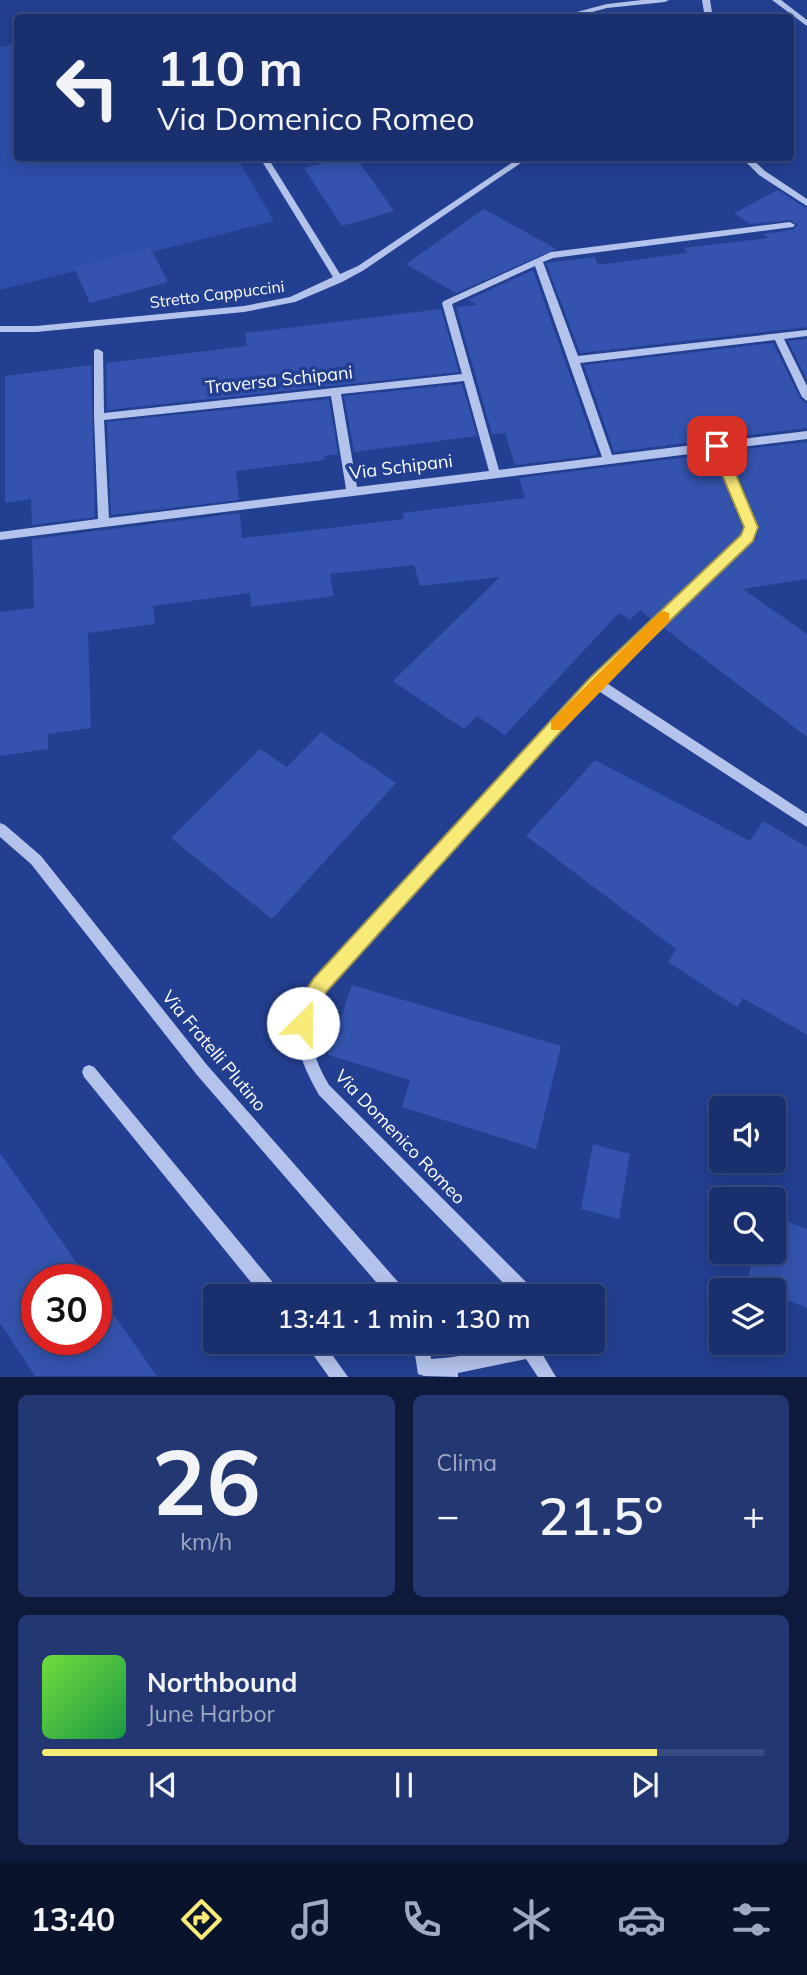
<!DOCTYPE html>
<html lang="it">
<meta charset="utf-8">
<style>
:root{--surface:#1a2f6d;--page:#233772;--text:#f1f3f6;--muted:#9fa9c2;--line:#384a80;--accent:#f7ea77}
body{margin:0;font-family:Mulish,sans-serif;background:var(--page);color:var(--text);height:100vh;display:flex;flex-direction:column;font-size:26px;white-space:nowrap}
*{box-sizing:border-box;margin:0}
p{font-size:23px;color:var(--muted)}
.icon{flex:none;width:38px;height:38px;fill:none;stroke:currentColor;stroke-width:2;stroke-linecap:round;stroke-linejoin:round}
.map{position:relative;height:1377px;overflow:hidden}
.drawer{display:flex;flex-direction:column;gap:18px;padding:18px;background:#0e1a3c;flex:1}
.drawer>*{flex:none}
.hud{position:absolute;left:14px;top:14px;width:780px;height:147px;border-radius:7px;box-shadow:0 4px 18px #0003,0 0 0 2px var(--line);background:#1a2f6d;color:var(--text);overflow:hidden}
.buttons{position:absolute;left:709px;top:1096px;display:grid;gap:14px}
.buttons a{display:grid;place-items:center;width:77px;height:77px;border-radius:7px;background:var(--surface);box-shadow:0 4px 18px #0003,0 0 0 2px var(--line);font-size:35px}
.speed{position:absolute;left:21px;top:1264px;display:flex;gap:14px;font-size:35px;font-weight:700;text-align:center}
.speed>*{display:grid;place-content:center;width:91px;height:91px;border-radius:50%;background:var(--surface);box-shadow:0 4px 18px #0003,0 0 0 2px var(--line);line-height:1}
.speed .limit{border:10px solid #d22;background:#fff;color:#111}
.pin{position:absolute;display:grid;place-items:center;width:60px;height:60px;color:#fff;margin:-30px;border-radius:14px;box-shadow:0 4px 10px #0006}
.me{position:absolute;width:77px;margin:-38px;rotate:23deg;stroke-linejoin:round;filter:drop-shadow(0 0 5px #0008)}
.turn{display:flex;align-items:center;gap:24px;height:147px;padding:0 28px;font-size:32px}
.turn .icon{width:91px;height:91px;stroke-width:2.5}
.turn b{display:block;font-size:49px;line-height:60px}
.big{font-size:52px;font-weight:600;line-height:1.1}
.drawer .card{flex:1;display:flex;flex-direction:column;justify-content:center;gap:10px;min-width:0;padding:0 24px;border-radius:10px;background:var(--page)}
.drawer .dial{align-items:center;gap:0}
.dial b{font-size:91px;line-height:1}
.song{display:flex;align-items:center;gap:21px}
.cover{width:84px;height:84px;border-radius:10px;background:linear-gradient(135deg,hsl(100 70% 55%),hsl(140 70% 35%))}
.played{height:7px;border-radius:4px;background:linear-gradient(90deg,var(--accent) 85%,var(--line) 85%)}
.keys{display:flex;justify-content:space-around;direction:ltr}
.heat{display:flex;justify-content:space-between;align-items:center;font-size:38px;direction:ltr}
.drawer .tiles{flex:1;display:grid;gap:18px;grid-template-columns:1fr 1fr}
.card:last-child{grid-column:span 2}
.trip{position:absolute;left:203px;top:1284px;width:402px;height:70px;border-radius:7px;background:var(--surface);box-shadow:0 4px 18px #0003,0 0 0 2px var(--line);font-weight:600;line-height:70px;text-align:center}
.tabs{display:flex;height:112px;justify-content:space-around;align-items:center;background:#0a132c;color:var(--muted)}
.tabs .icon{width:49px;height:49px}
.tabs .active{color:var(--accent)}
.tabs b{font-size:32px;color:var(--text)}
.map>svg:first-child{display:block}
</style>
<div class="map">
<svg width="807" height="1377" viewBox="0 0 807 1377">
<rect width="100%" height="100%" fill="#233f91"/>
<polygon fill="#2d4ea9" points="17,43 18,158 237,158 274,221 152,252 150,247 74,267 76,271 0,290 0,47"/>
<g fill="#3353ae">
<polygon points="344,158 356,158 394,211 342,226 304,168"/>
<polygon points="778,190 807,209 807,327 580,353 546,263 595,257 598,265 687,253 684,248 769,238 763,234 793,230 798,225 791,220 750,224 734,213"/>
<polygon points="484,209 556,249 456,293 406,264"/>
<polygon points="150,247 168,282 90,303 74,267"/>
<polygon points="533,270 598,455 515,465 505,433 492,434 456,307 477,305 468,300"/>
<polygon points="441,309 459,372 107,410 106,363 247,346 245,333"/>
<polygon points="807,339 807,380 788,341"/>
<polygon points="773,343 800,398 807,404 807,428 614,452 584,365"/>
<polygon points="91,365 95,517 32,525 31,499 5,503 5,376"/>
<polygon points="462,384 477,436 354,452 344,396"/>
<polygon points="329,399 338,454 324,456 325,460 236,471 239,500 111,515 107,422"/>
<polygon points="807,442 807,579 743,589 807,634 807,737 664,628 757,538 759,526 728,451"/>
<polygon points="712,454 742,527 741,534 651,619 640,610 630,620 619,613 505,735 477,716 464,729 393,681 500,577 420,586 414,565 330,574 334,596 251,607 250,593 153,606 155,624 88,633 91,728 48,734 48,749 0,756 0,612 34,608 32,539 240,513 242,538 322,529 404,519 402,513 525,498 519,478"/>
<polygon points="321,732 396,783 272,919 171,838 260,749 287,767"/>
<polygon points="595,760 750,841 763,821 807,847 807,1035 743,998 737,1007 668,962 676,949 526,836"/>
<polygon points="352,985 561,1046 536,1149 402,1107 410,1080 328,1055"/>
<polygon points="593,1144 630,1154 619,1219 581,1209"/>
<polygon points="0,1153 88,1279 37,1279 37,1339 96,1339 96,1290 157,1376 35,1376 0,1323"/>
<polygon points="774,1216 807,1229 807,1308 774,1295 774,1290 760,1290 747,1285 754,1251 774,1251"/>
</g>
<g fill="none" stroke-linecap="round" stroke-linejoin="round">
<g fill="#b4c3ec" fill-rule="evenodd">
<polygon points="642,0 669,0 665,2 607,8 570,18 554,18 607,4"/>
<polygon points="702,0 710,0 713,18 705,18"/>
<polygon points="772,0 781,0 807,20 807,26"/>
<polygon points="260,158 268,158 340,274 358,266 519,158 528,158 364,270 342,282 295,302 244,312 36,332 0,332 0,326 36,326 244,306 290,297 333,277"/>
<polygon points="742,158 751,158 765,171 807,199 807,206 759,175"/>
<path d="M790,222L795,225L793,227L553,258L543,262L578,356L807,330V336L784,339L807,386V401L802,397L775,340L580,363L612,455L807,431V439L724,449L757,527L754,537L605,682L807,814V827L597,690L326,989C305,1026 308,1049 329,1085L535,1291L537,1297H517L319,1095C293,1050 290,1025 316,979L592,679L743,535L745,527L714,451L0,540V532L98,519L94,417V350L98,349L103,352L104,413L462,374L442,303L444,301L551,252ZM535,266L602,457L499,470L452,304ZM464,381L489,471L357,487L341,394ZM331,396L346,489L109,518L104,420Z"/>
<polygon points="0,823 5,825 41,856 207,1065 406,1291 408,1297 389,1297 197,1075 31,864 0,837"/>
<polygon points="89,1065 94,1067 280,1291 282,1297 263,1297 84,1077 82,1072 84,1067"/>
<polygon points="304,1342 323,1342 348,1377 329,1377"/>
<path d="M413,1342H429L431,1359C471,1358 509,1342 549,1342L547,1348L541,1352L556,1377H538L526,1359L458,1373V1377L424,1376L418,1374Z"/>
</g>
</g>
<path fill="#f7ea77" stroke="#a1984d" stroke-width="2" d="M717,441L724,446L758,527L753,541L601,687L327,991L317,1007L309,1030L303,1033L296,1030C289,1013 305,992 314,978L590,678L741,535L744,527L710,446Z"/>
<polygon fill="#f59e0b" points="664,611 669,613 669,622 563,730 551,730 551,721 659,613"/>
<g text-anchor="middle" stroke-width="7" stroke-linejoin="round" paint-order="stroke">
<g font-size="16" fill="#fff" stroke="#233f91">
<text transform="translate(217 294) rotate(-7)" y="6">Stretto Cappuccini</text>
</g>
<g font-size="18" fill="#fff" stroke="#233f91">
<text transform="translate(279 380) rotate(-6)" y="6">Traversa Schipani</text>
<text transform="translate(401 467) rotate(-7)" y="6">Via Schipani</text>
<text transform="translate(214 1051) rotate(50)" y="6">Via Fratelli Plutino</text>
<text transform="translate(400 1137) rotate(46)" y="6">Via Domenico Romeo</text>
</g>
</g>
</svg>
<div class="buttons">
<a><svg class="icon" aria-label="sound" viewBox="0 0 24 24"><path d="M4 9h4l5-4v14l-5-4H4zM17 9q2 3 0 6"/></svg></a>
<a><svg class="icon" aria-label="search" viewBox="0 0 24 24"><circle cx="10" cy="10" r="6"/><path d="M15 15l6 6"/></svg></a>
<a><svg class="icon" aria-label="layers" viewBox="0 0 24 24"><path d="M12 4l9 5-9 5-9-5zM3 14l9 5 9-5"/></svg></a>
</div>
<div class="speed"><div class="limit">30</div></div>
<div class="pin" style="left:717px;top:446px;background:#d93025"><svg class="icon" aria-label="arrive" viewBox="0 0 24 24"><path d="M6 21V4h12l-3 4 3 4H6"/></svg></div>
<svg class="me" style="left:303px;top:1023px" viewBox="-20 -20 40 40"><circle r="19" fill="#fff"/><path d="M0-13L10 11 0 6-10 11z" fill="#f7ea77"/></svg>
<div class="trip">13:41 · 1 min · 130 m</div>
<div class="hud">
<div class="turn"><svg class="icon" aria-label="left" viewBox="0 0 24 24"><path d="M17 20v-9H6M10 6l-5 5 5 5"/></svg><div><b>110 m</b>Via Domenico Romeo</div></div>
</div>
</div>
<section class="drawer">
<div class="tiles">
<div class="card dial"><b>26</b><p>km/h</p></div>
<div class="card"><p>Clima</p>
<div class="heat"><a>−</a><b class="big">21.5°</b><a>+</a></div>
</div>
<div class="card">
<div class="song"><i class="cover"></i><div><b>Northbound</b><p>June Harbor</p></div></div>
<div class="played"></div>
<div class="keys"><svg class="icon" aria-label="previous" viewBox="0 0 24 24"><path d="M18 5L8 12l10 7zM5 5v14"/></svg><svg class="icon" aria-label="pause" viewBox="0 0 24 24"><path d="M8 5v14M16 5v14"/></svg><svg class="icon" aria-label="next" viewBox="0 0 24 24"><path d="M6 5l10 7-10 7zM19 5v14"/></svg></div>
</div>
</div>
</section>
<nav class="tabs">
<b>13:40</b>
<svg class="icon active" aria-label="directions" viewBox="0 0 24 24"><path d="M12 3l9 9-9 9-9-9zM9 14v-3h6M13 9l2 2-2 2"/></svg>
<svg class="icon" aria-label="music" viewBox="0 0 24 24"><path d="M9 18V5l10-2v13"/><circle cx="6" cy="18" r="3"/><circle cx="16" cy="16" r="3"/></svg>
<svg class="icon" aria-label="phone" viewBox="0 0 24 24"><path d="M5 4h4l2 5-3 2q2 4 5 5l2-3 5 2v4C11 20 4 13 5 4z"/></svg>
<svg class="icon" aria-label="climate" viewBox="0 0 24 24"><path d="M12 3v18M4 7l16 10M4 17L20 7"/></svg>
<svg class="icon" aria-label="car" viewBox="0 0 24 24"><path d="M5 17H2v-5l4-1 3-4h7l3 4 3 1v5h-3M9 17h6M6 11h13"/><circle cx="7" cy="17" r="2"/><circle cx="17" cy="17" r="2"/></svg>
<svg class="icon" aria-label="filters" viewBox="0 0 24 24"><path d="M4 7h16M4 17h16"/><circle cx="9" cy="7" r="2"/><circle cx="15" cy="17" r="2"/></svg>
</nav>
